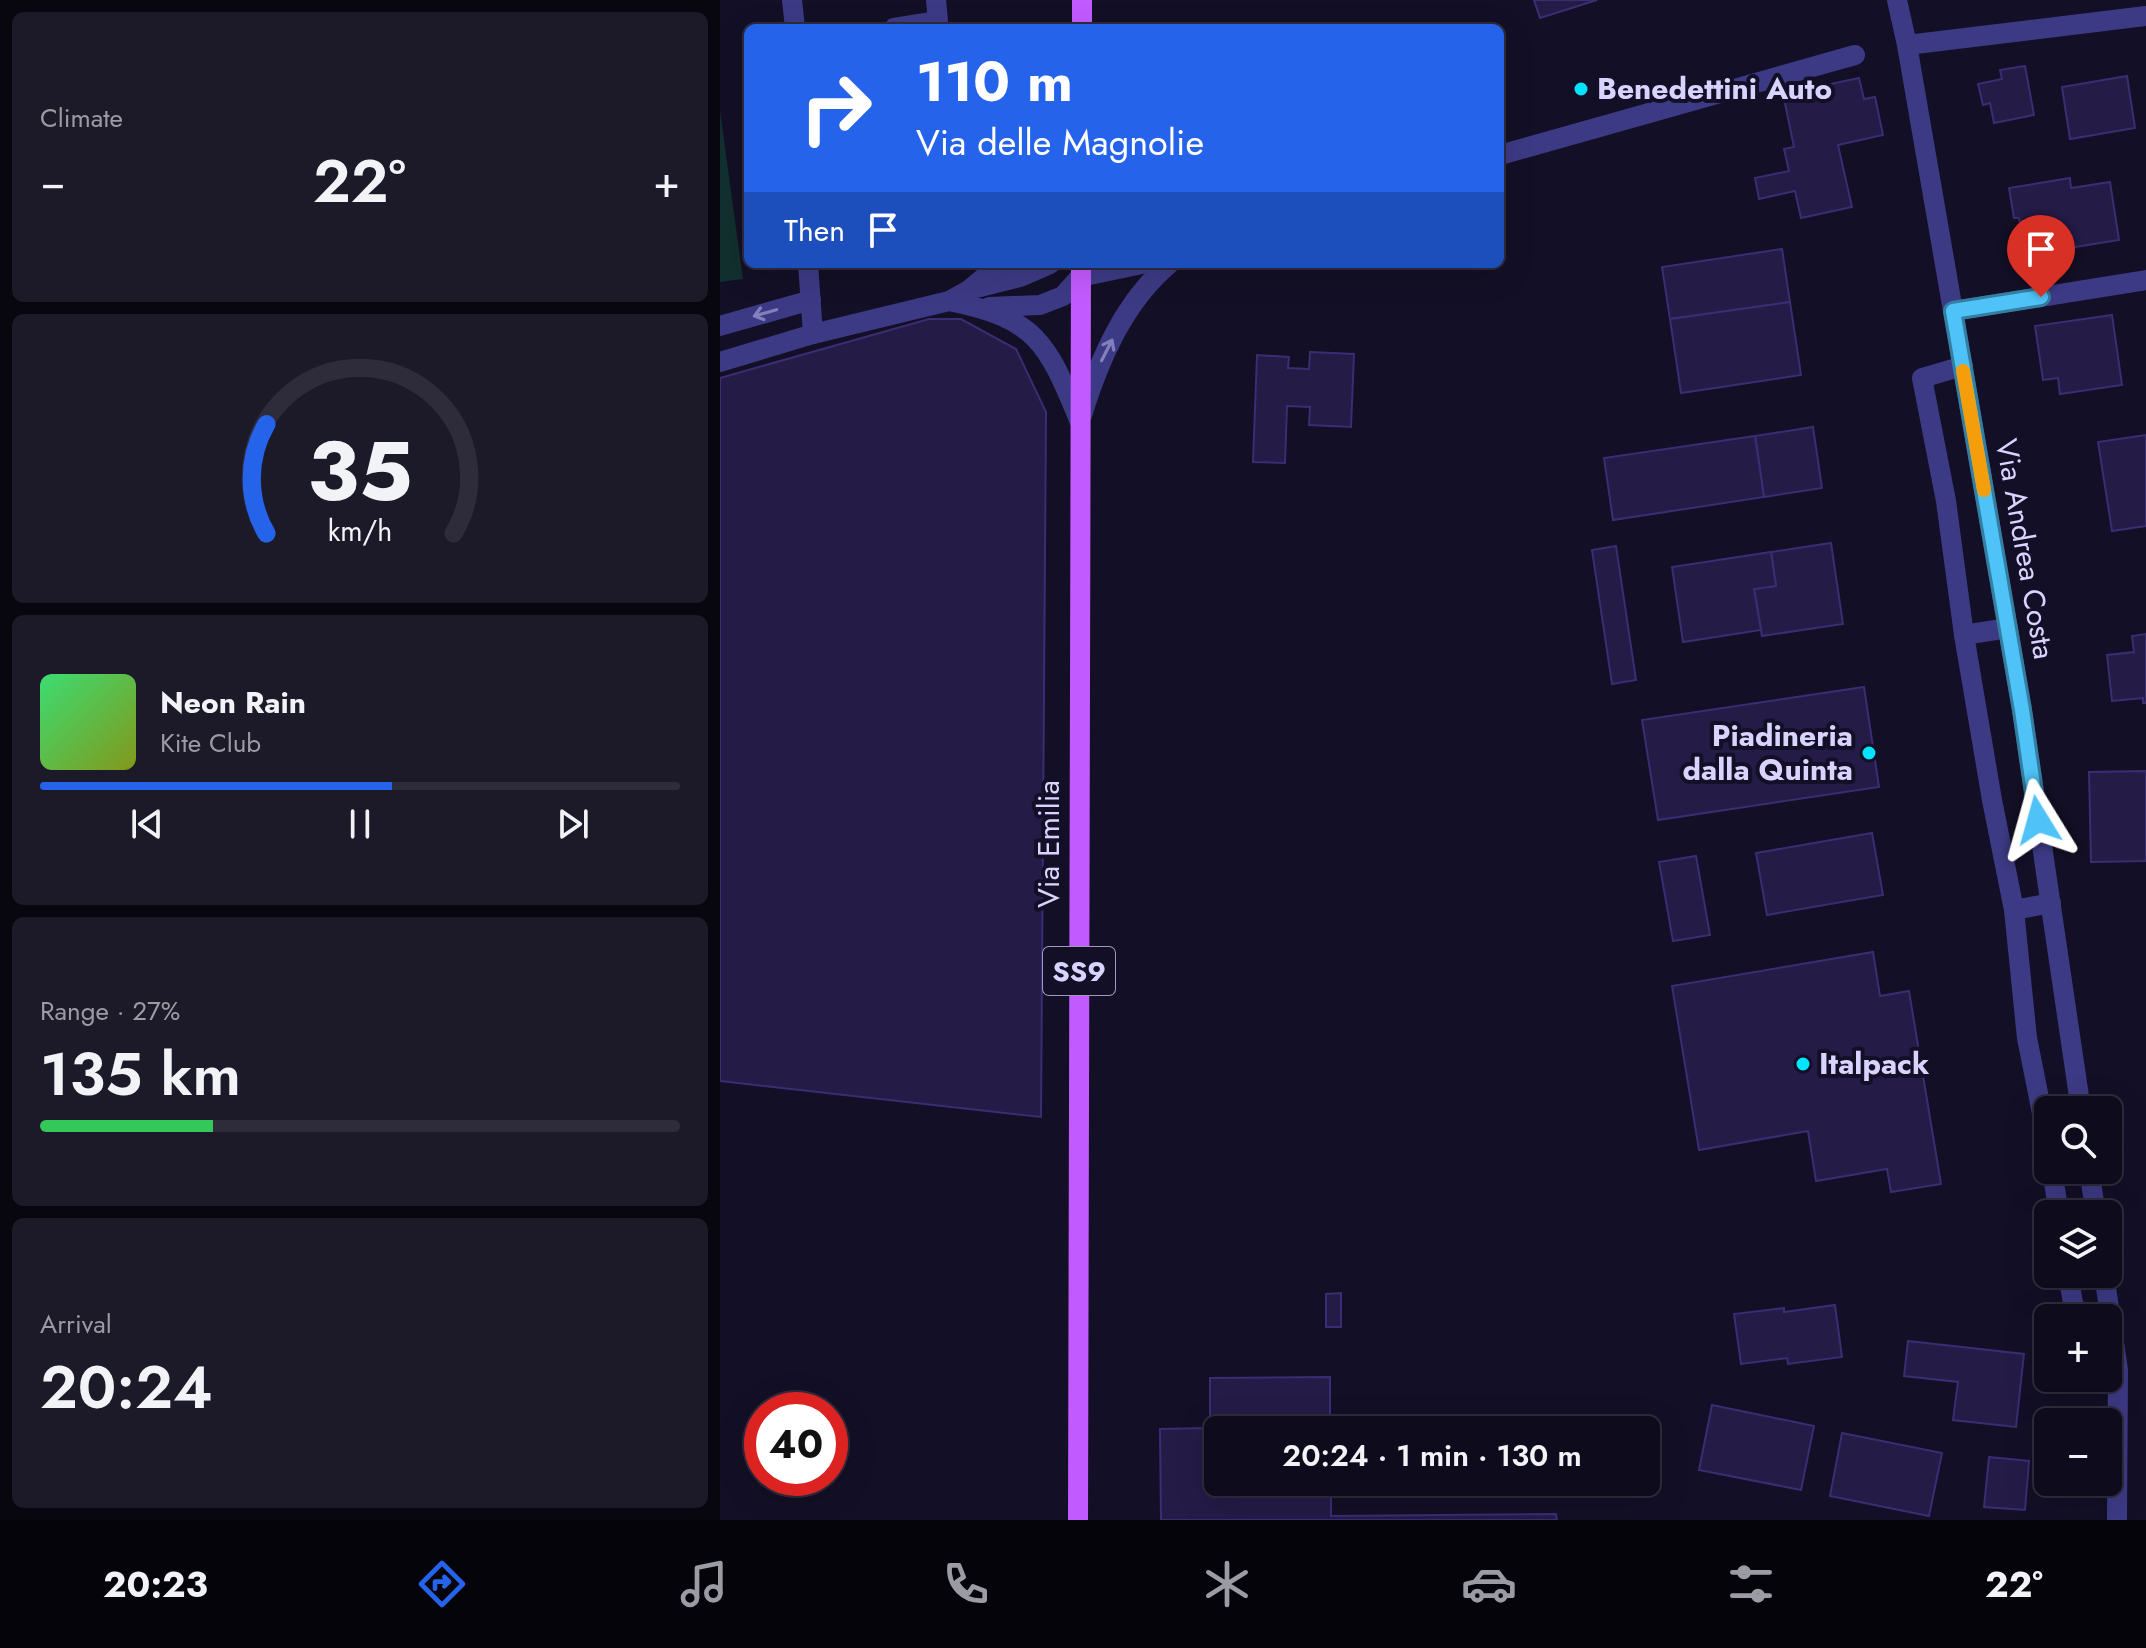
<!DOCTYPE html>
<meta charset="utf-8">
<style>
:root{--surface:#0e0b1c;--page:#1c1929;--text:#f1f3f6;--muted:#9b9ba3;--line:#2e2b3b;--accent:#2563eb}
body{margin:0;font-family:Jost,sans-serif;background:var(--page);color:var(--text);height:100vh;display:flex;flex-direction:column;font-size:30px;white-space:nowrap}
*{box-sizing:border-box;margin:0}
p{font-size:26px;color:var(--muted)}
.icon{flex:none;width:44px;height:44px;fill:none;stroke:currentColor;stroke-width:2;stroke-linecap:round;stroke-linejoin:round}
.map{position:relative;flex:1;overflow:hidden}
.side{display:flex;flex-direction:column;gap:12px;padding:12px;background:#08060f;width:720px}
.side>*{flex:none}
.top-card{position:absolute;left:24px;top:24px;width:760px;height:244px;border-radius:12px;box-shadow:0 8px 32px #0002,0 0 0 2px var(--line);background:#2563eb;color:#fff;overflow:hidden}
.controls{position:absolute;left:1314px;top:1096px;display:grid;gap:16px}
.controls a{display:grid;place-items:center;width:88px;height:88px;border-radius:12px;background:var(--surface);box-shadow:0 8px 32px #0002,0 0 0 2px var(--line);font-size:40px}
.speed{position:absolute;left:24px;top:1392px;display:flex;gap:16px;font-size:40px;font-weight:700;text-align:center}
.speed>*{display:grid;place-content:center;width:104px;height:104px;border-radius:50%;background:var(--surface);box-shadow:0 8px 32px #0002,0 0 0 2px var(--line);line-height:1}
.speed .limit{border:12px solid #d22;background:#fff;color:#111}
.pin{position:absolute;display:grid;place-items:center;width:68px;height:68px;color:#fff;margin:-82px -34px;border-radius:50% 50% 50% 0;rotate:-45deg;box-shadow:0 0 8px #0007}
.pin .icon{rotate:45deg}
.me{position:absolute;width:88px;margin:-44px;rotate:352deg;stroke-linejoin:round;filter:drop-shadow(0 0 6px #0008)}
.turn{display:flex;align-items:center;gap:28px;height:168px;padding:0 40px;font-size:36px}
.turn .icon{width:104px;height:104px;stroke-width:2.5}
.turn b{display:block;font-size:56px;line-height:68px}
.then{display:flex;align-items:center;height:76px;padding:0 40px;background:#0003;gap:16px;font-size:30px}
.big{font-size:60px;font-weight:600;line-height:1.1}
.side .widget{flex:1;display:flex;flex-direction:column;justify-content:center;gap:12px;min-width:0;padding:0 28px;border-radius:12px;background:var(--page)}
.side .dial{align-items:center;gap:0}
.dial svg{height:208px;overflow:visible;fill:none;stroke:var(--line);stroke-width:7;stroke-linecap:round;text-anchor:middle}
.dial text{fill:var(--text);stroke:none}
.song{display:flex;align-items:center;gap:24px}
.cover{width:96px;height:96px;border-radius:12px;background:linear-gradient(135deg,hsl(140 70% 55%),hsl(70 70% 35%))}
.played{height:8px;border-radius:4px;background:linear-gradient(90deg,var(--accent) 55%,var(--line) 55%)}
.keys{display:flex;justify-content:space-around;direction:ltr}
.heat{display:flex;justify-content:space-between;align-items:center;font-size:44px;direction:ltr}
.charge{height:12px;border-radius:6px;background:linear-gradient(90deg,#34c759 27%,var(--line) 0)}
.trip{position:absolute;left:484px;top:1416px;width:456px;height:80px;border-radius:12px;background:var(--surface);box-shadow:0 8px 32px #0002,0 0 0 2px var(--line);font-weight:600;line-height:80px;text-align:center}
.tab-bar{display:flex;height:128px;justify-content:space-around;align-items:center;background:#06040b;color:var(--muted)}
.tab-bar .icon{width:56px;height:56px}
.tab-bar .current{color:var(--accent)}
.tab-bar b{font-size:36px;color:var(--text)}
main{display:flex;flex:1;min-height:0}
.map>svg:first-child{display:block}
</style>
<main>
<section class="side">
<div class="widget"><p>Climate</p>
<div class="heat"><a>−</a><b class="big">22°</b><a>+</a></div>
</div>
<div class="widget dial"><svg viewBox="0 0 100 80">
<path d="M14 69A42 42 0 1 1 86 69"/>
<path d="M14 69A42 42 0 0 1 14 27" stroke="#2563eb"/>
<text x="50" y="56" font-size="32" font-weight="700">35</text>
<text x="50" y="72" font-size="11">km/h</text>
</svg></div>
<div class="widget">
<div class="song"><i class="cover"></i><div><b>Neon Rain</b><p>Kite Club</p></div></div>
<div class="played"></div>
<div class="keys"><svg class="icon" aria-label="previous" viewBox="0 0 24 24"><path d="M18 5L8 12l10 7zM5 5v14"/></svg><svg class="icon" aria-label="pause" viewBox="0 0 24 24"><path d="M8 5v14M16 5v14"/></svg><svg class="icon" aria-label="next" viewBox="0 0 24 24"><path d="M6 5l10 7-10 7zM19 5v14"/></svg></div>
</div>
<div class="widget"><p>Range · 27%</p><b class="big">135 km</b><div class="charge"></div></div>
<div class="widget"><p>Arrival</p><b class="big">20:24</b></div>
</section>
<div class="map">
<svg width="1426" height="1520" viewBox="0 0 1426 1520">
<rect width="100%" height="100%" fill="#130f26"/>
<polygon fill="#12302f" points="0,111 23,279 0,282"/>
<g fill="#241b47" stroke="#3b2d73" stroke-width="2">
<polygon points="814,0 877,0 820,18"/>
<polygon points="1305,66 1314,115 1274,123 1270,103 1263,105 1258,84 1282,79 1280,70"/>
<polygon points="1407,76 1415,128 1350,139 1342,87"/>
<polygon points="1139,78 1144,99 1155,97 1163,135 1118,145 1132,207 1081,218 1075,191 1039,199 1035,178 1069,171 1064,149 1074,147 1063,94"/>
<polygon points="1350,178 1351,188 1390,182 1399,240 1343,249 1341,238 1303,244 1299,218 1294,218 1289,188"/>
<polygon points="1062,249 1070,302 950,319 942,267"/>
<polygon points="1070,302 1081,375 961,393 950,319"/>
<polygon points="1392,315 1402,385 1340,394 1338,378 1323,380 1315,326"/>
<polygon points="209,319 241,319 296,349 326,412 321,1117 0,1081 0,378"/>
<polygon points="590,352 634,354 631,427 589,425 590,407 567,406 565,463 533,462 537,355 569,357 568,368 589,369"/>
<polygon points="1093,427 1102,488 1044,497 1035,436"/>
<polygon points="1426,435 1426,526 1392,531 1378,442"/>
<polygon points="1035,436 1044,497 893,520 884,458"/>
<polygon points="1111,543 1123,624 1042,636 1034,589 1056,586 1051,552"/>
<polygon points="896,546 916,680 892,684 872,550"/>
<polygon points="1051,552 1056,586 1034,589 1041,630 963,642 952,567"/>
<polygon points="1426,634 1426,703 1423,703 1423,698 1392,701 1387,655 1414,652 1412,636"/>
<polygon points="1144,687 1159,787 938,820 922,720"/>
<polygon points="1426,771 1426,861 1371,862 1369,772"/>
<polygon points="1152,833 1163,895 1047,915 1036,853"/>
<polygon points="976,856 990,935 953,941 939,862"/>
<polygon points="1153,952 1160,996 1189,991 1221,1184 1171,1192 1167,1169 1096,1181 1088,1131 979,1150 952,986"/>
<polygon points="621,1293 621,1327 606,1327 606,1294"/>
<polygon points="1115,1305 1122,1357 1068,1364 1067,1358 1021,1364 1014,1314 1064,1308 1064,1312"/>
<polygon points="1188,1341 1304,1354 1296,1427 1233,1420 1238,1382 1184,1376"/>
<polygon points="610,1377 610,1430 498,1430 498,1482 611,1482 611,1516 836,1514 837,1520 441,1520 440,1429 490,1428 490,1378"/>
<polygon points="992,1405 1094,1426 1081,1490 979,1470"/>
<polygon points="1122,1433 1222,1453 1209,1516 1110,1496"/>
<polygon points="1269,1457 1309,1461 1305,1510 1264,1507"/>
</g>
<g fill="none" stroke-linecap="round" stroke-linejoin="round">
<g stroke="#3d3a85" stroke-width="20">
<polyline points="72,0 75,28"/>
<polyline points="1177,0 1187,45 1302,710 1361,1110"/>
<polyline points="174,28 218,21 216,0"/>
<polyline points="1187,45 1426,16"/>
<polyline points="780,155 1135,55"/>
<polyline points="88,264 93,334"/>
<polyline points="256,288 300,277 330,264"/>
<path d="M229,301C318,319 327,343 360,422"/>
<polyline points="269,307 320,305 343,296 360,277 422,264"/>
<polyline points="1233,311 1426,280"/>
<polyline points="0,326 91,300"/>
<polyline points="0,362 93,334 229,301 249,290 280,264"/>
<polyline points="1243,366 1202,378 1226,501 1244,635 1288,628"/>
<path d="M362,415C379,360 404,302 449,264"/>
<polyline points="1244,635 1272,800 1294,910 1331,903"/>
<polyline points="1294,910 1307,1038 1328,1143"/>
<polyline points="1332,1170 1339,1214"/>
<polyline points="1369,1170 1376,1214"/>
<polyline points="1348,1274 1353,1303 1360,1318"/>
<polyline points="1384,1274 1398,1370 1397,1520"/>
</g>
<g stroke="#c25bff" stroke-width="20">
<polyline points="362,28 362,0"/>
<polyline points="358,1520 361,264"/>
</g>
</g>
<defs><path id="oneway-shaft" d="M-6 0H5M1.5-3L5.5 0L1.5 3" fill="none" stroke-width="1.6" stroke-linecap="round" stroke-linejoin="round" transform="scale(2)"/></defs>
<g stroke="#837fbc">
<use href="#oneway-shaft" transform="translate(45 313) rotate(164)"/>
<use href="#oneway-shaft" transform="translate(387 350) rotate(-63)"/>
</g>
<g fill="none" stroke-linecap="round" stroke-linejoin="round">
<defs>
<polyline id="route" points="1318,820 1302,710 1233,311 1321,297"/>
</defs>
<use href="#route" stroke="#337fa1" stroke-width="20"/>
<use href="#route" stroke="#4fc3f7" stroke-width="14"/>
<polyline stroke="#f59e0b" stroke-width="14" points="1243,371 1264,490"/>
</g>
<g fill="#00e5ff" stroke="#130f26" stroke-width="3">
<circle cx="861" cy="89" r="8"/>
<circle cx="1149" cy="753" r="8"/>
<circle cx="1083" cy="1064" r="8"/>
</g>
<g text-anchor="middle" stroke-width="8" stroke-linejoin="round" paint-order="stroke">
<rect fill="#130f26" stroke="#9e99be" stroke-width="2" x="323" y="947" width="72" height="48" rx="6"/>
<g font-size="28" font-weight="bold" fill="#d9d4ff">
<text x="359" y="981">SS9</text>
</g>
<g font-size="30" font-weight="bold" fill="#d9d4ff" stroke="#130f26" text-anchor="start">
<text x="877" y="99">Benedettini Auto</text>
<text x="1133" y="746" text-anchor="end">Piadineria<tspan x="1133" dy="34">dalla Quinta</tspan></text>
<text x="1099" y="1074">Italpack</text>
</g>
<g font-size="30" fill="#d9d4ff" stroke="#130f26">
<text transform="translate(1305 549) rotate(80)" y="10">Via Andrea Costa</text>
<text transform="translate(329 844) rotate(-90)" y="10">Via Emilia</text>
</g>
</g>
</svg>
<div class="controls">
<a><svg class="icon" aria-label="search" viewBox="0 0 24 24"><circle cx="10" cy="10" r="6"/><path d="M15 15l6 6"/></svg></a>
<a><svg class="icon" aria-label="layers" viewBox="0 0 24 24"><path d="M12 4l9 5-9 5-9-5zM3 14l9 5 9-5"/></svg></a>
<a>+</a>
<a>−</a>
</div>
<div class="speed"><div class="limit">40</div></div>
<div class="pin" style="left:1321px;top:297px;background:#d93025"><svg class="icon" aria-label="arrive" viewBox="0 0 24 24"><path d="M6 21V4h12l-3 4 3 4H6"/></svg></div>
<svg class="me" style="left:1318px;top:820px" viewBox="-20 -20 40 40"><path d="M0-17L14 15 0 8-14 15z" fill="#4fc3f7" stroke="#fff" stroke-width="4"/></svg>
<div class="trip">20:24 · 1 min · 130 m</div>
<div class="top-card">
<div class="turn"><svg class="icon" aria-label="right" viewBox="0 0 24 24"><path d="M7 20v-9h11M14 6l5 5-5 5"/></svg><div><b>110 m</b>Via delle Magnolie</div></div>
<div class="then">Then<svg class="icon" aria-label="arrive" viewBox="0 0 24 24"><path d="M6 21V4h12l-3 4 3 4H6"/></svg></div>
</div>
</div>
</main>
<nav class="tab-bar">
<b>20:23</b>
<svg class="icon current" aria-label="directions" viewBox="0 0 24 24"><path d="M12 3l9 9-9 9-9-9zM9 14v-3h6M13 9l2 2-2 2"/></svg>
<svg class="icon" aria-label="music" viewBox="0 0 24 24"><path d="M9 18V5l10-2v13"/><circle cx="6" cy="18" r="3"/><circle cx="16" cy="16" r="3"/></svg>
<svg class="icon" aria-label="phone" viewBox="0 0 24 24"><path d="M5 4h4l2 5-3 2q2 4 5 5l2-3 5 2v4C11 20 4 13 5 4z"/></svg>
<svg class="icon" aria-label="climate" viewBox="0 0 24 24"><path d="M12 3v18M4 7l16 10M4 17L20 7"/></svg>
<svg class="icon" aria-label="car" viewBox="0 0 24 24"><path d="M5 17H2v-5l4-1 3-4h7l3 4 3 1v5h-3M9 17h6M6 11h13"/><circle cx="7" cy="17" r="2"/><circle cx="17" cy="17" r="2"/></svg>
<svg class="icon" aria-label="filters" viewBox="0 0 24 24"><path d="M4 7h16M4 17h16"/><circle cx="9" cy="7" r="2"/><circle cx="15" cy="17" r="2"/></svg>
<b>22°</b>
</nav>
